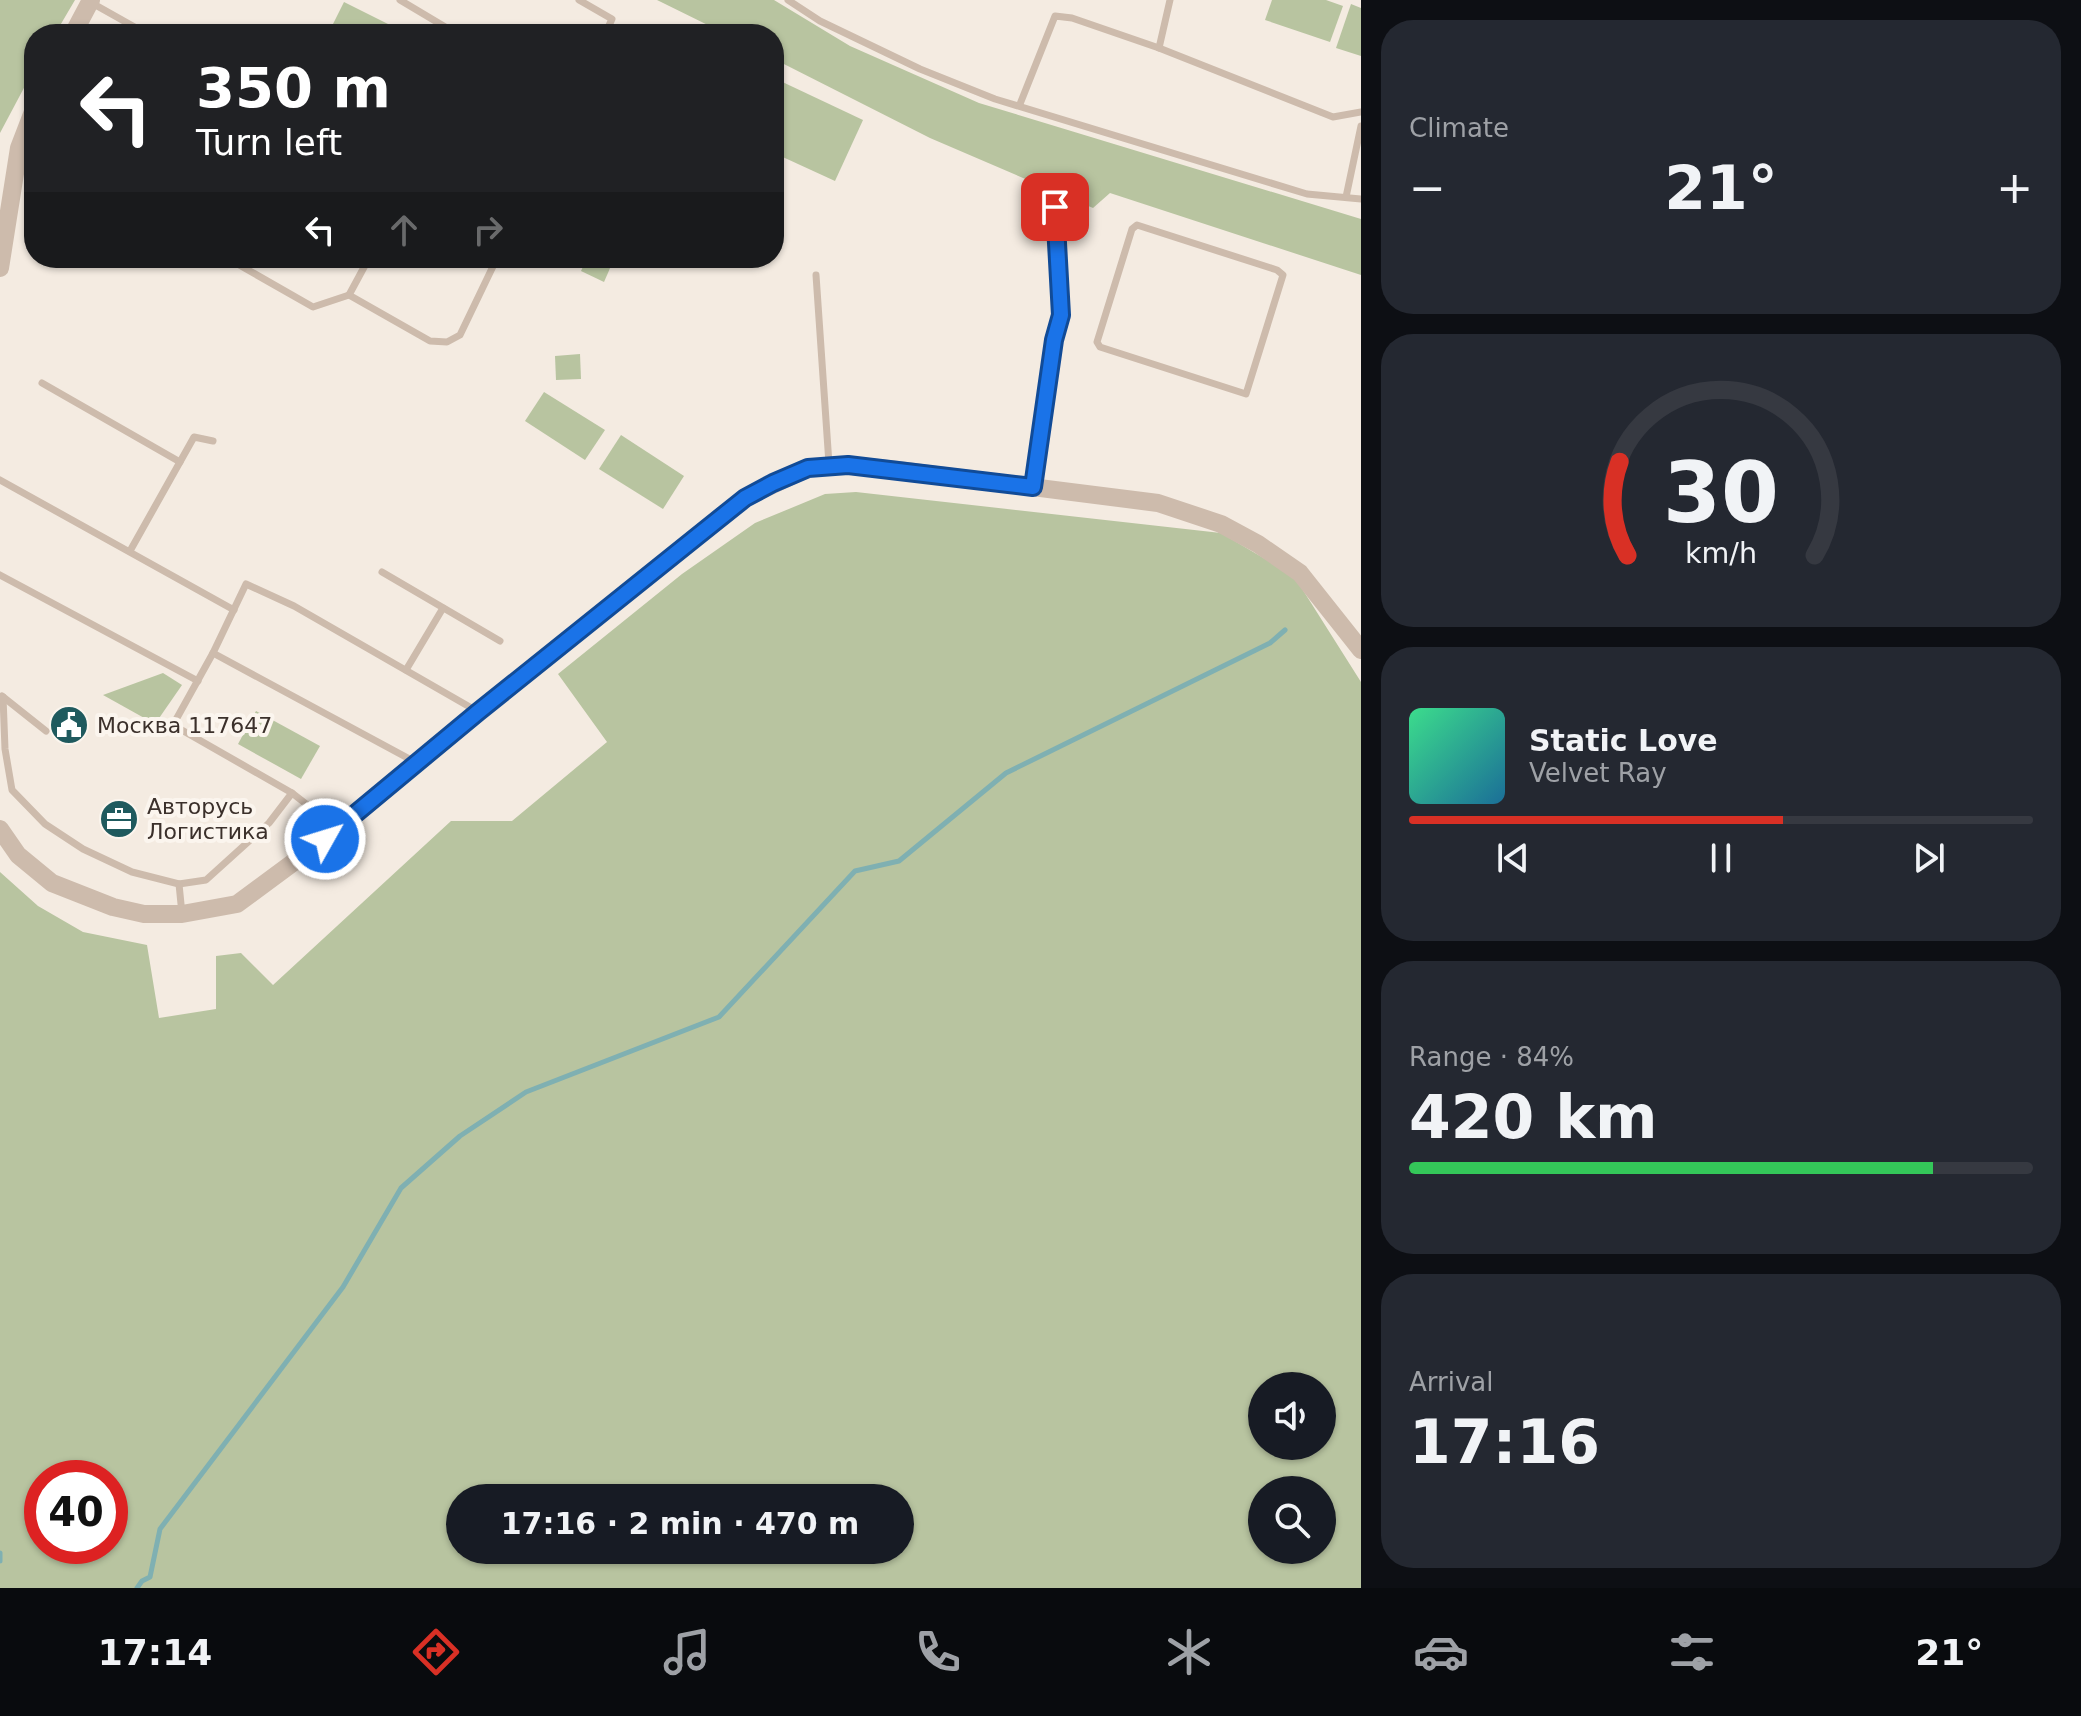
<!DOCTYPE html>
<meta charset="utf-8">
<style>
:root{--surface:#171b24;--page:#242831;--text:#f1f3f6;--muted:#9ea1a6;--line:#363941;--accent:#d93025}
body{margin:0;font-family:"DejaVu Sans",sans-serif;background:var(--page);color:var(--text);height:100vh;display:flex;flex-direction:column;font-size:30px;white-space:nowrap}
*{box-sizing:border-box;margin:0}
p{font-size:26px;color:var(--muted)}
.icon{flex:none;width:44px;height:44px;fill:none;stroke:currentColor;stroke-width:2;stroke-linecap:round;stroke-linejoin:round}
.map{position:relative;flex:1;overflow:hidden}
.panel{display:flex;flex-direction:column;gap:20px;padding:20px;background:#0d0f14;width:720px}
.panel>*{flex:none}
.banner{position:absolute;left:24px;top:24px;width:760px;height:244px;border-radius:32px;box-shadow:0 2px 6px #0004;background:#202124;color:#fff;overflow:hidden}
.tools{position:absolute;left:1248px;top:1372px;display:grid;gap:16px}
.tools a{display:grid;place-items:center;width:88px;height:88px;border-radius:50%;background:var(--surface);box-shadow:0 2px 6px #0004;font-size:40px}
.speed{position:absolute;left:24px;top:1460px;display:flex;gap:16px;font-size:40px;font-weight:700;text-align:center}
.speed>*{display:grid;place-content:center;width:104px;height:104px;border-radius:50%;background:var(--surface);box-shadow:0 2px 6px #0004;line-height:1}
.speed .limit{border:12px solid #d22;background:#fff;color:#111}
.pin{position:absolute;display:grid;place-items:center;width:68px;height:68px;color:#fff;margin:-34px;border-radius:16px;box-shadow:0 4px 12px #0006}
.me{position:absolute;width:88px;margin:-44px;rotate:51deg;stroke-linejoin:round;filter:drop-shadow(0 0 6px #0008)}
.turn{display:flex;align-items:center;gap:28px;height:168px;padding:0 40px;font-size:36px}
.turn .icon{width:104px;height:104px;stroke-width:2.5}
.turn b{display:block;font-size:56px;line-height:68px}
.lanes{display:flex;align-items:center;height:76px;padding:0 40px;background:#0003;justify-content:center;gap:40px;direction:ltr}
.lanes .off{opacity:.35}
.big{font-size:60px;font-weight:600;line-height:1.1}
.panel .widget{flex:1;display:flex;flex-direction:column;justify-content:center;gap:12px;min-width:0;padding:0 28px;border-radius:32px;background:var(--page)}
.panel .dial{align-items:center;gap:0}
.dial svg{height:208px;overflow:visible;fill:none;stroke:var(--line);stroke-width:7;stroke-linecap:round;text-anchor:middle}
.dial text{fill:var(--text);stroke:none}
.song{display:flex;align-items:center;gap:24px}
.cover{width:96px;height:96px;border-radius:12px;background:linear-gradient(135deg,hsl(150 70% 55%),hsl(200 70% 35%))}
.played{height:8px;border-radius:4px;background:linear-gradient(90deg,var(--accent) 60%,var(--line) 60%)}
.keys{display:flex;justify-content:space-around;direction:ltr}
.heat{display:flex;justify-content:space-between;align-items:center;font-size:44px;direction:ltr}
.charge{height:12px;border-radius:6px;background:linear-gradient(90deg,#34c759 84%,var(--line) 0)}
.trip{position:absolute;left:446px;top:1484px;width:468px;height:80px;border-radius:40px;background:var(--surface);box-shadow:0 2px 6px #0004;font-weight:600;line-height:80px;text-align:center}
.tab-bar{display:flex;height:128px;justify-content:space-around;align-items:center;background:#090b0e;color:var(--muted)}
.tab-bar .icon{width:56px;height:56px}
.tab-bar .current{color:var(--accent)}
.tab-bar b{font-size:36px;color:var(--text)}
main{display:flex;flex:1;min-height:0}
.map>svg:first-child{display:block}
</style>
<main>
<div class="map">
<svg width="1361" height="1588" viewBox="0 0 1361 1588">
<rect width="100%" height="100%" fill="#f4ebe1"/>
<g fill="#b8c4a0" fill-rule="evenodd">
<polygon points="0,0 75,0 55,34 34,34 34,69 0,133"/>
<polygon points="657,0 774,0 850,46 979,103 1361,219 1361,275 1110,193 1093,208 930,138 774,59 774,34 726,34"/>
<polygon points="1272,0 1326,0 1343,6 1330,42 1265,20"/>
<polygon points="344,2 388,24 383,34 328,34"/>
<polygon points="1351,4 1361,8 1361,56 1336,48"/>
<polygon points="774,78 863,120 835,181 774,153"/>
<polygon points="587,258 614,259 604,282 581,271"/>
<polygon points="580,354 581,379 556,380 555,356"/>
<polygon points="544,392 605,430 585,460 525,421"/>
<polygon points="621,435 684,476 663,509 599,469"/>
<path d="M856,492L1221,533L1294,576L1361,682V1588H0V872L38,906L83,932L147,945L159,1018L216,1009V956L241,953L273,985L451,821H512L607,742L558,674L682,574L755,523L825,494ZM1262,1386H1322V1446H1262ZM42,1478H110V1546H42ZM1262,1490H1322V1550H1262ZM460,1498H900V1550H460Z"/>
<polygon points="163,673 182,685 155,724 103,695"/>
<polygon points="256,711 320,746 301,779 238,744"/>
</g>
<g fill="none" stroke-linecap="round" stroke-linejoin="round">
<g stroke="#7fb0b2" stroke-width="5">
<polyline points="0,1553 0,1561"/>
<polyline points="137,1588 142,1581 150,1577 160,1529 343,1287 401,1188 460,1136 526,1092 719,1017 855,871 899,861 1006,773 1270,643 1285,630"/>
</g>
<g stroke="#cdbbac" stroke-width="7">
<polyline points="400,0 457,34"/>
<polyline points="579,0 612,19 605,34"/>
<polyline points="788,0 820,21 920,69 995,99 1307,194 1361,199"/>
<polyline points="90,2 147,34"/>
<polyline points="1159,48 1170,0"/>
<polyline points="1020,104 1055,16 1072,18 1159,48 1333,117 1361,112"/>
<polyline points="1346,197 1361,126"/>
<polygon points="1137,225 1277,270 1283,275 1246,394 1100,347 1097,342 1132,229"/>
<polyline points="227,258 313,307 349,295"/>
<polyline points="369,258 349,295 430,341 447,342 460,335 497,258"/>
<polyline points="816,275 829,464"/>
<polyline points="42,383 180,462"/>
<polyline points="0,480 234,610"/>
<polyline points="1033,485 1054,340 1061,315 1055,207"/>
<polyline points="130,551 194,437 213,441"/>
<polyline points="382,572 500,641"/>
<polyline points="0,575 198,681"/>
<polyline points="213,653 246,584 294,606 475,710"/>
<polyline points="406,670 443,608"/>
<polyline points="2,696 46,731"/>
<polyline points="3,697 5,749 12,790 45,824 83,849 132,872 179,884 206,880 269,823 292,793 337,828"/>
<polyline points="292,793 173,725 213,653 417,763"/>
<polyline points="179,884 182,914"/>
</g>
<g stroke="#cdbbac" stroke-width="18">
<polyline points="73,34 91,0"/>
<polyline points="0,268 19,148 34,109"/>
<polyline points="0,829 18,855 52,883 113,907 144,914 182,914 237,904 325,839 478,712 745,498 808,468 848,465 898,470 1158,503 1221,524 1258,544 1300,573 1361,650"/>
</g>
</g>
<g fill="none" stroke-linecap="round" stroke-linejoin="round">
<defs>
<polyline id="route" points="325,839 478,712 695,538 745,498 773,483 808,468 848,465 1033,487 1054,340 1061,315 1055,207"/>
</defs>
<use href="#route" stroke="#114b97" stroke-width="20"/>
<use href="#route" stroke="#1a73e8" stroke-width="14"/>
</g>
<defs>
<symbol id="civic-disc" viewBox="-11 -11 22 22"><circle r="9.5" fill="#1f5a5e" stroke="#fbf5ee"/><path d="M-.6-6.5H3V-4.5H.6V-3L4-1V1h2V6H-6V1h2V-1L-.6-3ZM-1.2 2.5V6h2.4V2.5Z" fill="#fff"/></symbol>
<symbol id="office-disc" viewBox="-11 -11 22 22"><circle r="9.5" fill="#1f5a5e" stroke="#fbf5ee"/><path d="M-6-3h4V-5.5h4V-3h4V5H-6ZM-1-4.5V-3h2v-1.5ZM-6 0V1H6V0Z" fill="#fff"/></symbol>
</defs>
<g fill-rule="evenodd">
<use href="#civic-disc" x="47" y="703" width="44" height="44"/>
<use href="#office-disc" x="97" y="797" width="44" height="44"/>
</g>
<g text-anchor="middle" stroke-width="8" stroke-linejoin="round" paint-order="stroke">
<g font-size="22" fill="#3b302b" stroke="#fbf5ee" text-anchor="start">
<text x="97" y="733">Москва 117647</text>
<text x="147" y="814">Авторусь<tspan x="147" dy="25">Логистика</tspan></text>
</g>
</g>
</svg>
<div class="tools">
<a><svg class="icon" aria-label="sound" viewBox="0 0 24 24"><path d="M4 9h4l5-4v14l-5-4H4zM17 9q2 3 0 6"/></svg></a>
<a><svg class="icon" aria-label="search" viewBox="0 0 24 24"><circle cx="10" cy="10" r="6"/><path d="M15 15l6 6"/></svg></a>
</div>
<div class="speed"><div class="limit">40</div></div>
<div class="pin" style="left:1055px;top:207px;background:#d93025"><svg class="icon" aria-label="arrive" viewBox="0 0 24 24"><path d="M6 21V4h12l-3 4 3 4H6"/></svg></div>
<svg class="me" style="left:325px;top:839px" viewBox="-20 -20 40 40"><circle r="17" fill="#1a73e8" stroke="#fff" stroke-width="3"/><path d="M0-11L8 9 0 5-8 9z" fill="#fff"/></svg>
<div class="trip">17:16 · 2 min · 470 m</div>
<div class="banner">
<div class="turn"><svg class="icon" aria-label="left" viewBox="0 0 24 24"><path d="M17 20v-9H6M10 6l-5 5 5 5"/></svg><div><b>350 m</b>Turn left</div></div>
<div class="lanes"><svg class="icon" aria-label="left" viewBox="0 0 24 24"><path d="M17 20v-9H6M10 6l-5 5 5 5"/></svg><svg class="icon off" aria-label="ahead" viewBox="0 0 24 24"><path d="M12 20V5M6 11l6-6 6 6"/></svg><svg class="icon off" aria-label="right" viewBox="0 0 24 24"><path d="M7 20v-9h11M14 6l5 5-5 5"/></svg></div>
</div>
</div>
<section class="panel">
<div class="widget"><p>Climate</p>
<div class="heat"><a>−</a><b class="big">21°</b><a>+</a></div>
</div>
<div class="widget dial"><svg viewBox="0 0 100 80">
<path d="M14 69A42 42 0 1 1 86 69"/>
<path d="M14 69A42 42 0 0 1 11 33" stroke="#d93025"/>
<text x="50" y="56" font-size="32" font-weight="700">30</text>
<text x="50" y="72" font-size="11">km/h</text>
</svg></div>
<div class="widget">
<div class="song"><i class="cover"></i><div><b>Static Love</b><p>Velvet Ray</p></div></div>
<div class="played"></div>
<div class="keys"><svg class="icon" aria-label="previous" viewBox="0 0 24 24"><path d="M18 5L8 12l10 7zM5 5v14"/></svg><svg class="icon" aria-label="pause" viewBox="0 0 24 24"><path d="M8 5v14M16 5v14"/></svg><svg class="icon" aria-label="next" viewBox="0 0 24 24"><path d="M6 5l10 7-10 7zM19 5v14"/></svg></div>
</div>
<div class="widget"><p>Range · 84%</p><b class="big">420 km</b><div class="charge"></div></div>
<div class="widget"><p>Arrival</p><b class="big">17:16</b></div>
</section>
</main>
<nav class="tab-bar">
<b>17:14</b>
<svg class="icon current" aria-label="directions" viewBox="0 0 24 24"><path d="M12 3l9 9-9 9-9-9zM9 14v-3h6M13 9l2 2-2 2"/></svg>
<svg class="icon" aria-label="music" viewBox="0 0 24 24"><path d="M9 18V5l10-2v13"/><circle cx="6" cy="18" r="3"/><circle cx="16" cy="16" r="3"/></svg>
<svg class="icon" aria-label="phone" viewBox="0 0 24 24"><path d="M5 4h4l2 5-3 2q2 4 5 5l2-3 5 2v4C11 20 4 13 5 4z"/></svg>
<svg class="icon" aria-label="climate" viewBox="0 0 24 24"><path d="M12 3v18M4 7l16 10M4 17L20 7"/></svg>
<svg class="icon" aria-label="car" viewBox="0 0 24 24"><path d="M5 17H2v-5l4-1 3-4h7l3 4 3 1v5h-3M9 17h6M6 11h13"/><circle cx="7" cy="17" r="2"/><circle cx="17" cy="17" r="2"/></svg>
<svg class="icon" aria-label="filters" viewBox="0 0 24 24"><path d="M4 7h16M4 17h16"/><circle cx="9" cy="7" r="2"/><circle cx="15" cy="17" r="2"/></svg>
<b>21°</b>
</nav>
